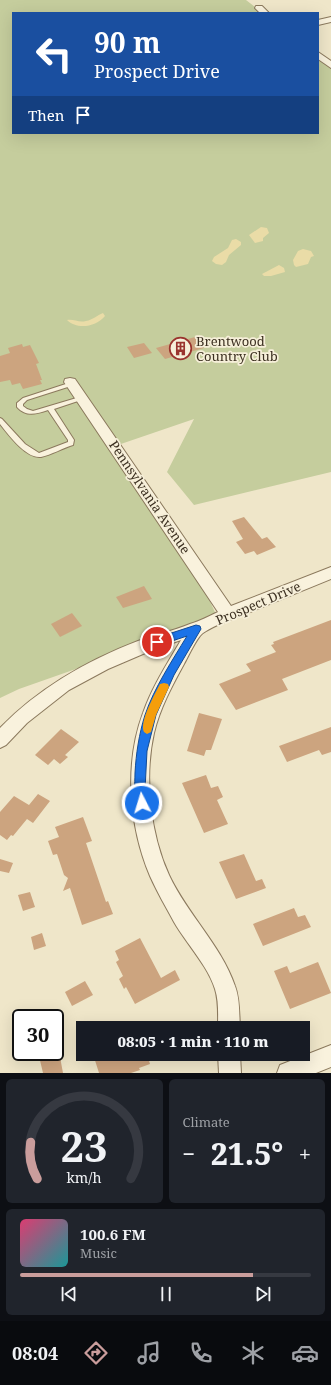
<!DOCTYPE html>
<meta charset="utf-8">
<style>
:root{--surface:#171b24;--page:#20242c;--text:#f1f3f6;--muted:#9ea1a6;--line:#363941;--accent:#ca9d9c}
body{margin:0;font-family:"Noto Serif",serif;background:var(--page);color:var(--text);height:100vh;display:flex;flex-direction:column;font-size:15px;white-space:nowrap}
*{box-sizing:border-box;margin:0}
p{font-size:13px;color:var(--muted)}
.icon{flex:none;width:22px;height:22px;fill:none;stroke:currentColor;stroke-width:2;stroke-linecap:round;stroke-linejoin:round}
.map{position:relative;height:1073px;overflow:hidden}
.details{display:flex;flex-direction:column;gap:6px;padding:6px;background:#0d0f14;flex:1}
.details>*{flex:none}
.hud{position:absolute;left:12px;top:12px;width:307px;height:122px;border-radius:0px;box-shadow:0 4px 16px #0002;background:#1a4fa0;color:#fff;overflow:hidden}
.speed{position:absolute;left:12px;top:1009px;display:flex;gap:8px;font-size:20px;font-weight:700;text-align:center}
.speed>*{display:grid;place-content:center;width:52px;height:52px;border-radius:50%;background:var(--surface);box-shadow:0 4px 16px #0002;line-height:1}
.speed .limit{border:2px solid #111;border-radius:6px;background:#fff;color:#111}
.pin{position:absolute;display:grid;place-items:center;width:34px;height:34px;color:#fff;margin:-17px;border:2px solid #fff;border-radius:50%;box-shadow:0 1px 4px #0007}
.me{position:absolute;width:44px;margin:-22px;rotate:355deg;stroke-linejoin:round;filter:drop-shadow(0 0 3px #0008)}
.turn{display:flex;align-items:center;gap:14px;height:84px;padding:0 16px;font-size:18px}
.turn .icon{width:52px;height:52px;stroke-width:2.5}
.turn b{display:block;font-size:28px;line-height:34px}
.then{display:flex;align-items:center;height:38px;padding:0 16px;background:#0003;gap:8px;font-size:15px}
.big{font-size:30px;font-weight:800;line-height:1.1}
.details .card{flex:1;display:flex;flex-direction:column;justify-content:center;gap:6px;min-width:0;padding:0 14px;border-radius:6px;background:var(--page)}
.details .dial{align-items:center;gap:0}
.dial svg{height:104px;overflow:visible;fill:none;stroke:var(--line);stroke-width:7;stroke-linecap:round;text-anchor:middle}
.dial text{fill:var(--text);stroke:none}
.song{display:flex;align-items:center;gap:12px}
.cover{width:48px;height:48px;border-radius:6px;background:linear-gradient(135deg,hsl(340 70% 55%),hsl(180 70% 35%))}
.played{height:4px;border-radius:2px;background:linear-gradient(90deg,var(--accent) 80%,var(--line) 80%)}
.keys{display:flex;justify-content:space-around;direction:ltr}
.heat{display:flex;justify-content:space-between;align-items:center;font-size:22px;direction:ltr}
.details .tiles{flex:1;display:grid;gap:6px;grid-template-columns:1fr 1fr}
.card:last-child{grid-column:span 2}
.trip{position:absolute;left:76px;top:1021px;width:234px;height:40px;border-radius:0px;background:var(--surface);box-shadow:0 4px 16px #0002;font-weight:800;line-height:40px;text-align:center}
.dock{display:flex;height:64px;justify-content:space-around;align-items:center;background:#090b0e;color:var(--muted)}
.dock .icon{width:28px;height:28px}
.dock .on{color:var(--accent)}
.dock b{font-size:18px;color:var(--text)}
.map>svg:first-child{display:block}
</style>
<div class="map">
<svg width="331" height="1073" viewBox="0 0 331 1073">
<rect width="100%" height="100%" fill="#efe6c9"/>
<polygon fill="#c5cd9d" points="0,0 246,0 263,13 13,13 13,133 318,133 318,56 331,66 331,472 194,505 167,472 194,419 115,446 190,557 218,619 19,689 0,698"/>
<g fill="#eadca7">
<polygon points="261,227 267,228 269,233 263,238 263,241 255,243 249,235"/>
<polygon points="236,239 241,242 241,245 229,255 226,262 222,265 216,264 212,261 214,257 228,248 232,240"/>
<polygon points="303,249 311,251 314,256 311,257 308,264 296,267 294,265 293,260 298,251"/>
<polygon points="279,265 284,268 285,272 271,276 264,276 262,274"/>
<path d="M103,313L105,316C96,327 77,330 67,320C74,319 79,323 86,321C93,320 97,315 103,313Z"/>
</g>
<g fill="#cca47f">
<polygon points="195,337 204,348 165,359 156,348"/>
<polygon points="144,343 152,353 134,358 127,347"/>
<polygon points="22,344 23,347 30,345 39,363 36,364 42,380 40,380 42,384 23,389 20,383 12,385 10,380 0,382 0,356 10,353 8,348"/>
<polygon points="244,517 262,539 267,537 276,547 257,555 254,551 245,554 236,542 243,539 232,521"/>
<polygon points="144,586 152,599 123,608 116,597"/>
<polygon points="72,613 82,626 60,637 51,624"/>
<polygon points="331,620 331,660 282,679 288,690 236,710 219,684 251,671 246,664 276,652 271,645 274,644 273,642"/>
<polygon points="199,713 222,719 211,750 206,750 204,756 187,751"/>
<polygon points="331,727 331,752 322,755 319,750 287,762 279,746"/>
<polygon points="61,729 79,742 65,755 68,757 60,764 54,759 48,765 35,755"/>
<polygon points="206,775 211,788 218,786 223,797 217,800 228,824 204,833 182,783"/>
<polygon points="38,794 50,801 33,823 27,819 13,836 11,835 7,840 0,835 0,812 14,796 29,805"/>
<polygon points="83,817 92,841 86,843 106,902 108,901 113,914 82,925 70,888 63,891 68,878 64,875 57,854 53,855 48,841 59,837 55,827"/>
<polygon points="244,854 256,881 262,879 266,888 236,899 219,862"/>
<polygon points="0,859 13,863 9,873 0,871"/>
<polygon points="30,892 35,907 23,911 18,895"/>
<polygon points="294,908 298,917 305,915 311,927 263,946 253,924"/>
<polygon points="42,933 46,946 34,950 31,937"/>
<polygon points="140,938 161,978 175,970 180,980 135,1004 126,987 124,989 119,979 123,976 116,962 119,960 115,951"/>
<polygon points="318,962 331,993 290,1009 274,971 287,966 290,973"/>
<polygon points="85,981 93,995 72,1006 65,992"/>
<polygon points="38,1052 55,1052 56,1058 60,1057 63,1073 43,1073"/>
<polygon points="93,1054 147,1054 150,1064 139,1068 140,1070 131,1073 99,1073"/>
</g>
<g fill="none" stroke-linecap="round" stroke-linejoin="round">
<defs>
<path id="lane" d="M72,382L75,384L74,385L27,400L23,404V406L27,409L33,411L80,397H84L85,398L84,399L54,409L74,440L73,445C63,448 51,455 41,457C26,459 8,434 0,424V418L2,419L25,444L39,453L68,442V440L48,410C36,414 26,417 17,407V403L23,398Z"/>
<g id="street">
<polygon points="256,6 262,6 269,13 260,13 255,8"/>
<polygon points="331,17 331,22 318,25 318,20"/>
<polygon points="318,52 331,61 331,68 318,59"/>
<path d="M70,378L75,379L231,606L331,567V579C304,590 277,601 250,612C235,618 216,624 203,633C197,637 188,657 184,664C172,686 160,708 154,733C144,777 150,833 169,875C187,914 221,945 235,986C240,999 239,1014 240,1028H218C218,1015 219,1001 215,989C208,966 186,943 174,922C166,907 157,892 150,876C129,826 124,764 143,713C152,687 167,664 181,640L150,651L108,669L69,690L27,723L6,745L0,748V728C39,688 86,661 138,641C155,635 173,631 190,624C200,621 209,616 218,612L64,382L65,379Z"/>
<polygon points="331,1045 331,1067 316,1073 277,1073 280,1065"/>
<polygon points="218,1054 240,1054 241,1073 219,1073"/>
</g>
</defs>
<use href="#lane" stroke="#8b795d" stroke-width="2"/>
<use href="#street" stroke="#8b795d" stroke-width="2"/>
<use href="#lane" fill="#f9f2dd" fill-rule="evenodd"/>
<use href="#street" fill="#f9f2dd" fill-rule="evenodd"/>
</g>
<path fill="#1a73e8" stroke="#114b97" d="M196,625L200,626L201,629L174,675L156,715L147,751L145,790L148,803L146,807L142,808L138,807C133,796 135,784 135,773C136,754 139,734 145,715C154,688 172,661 187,636L157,646L153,645L152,642L153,639Z"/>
<path fill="#f59e0b" d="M164,683L168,684L169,687L156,715L151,732L147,734L144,732C139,722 155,694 160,684Z"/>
<defs>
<symbol id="building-ring" viewBox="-11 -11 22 22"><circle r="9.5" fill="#f6efd9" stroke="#9a342e" stroke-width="1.5"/><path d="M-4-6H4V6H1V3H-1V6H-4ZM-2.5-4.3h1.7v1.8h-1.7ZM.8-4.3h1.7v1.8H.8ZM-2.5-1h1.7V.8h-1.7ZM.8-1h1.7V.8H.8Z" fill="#9a342e"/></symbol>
</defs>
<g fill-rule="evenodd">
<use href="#building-ring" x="168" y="336" width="25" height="25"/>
</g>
<g text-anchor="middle" stroke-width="3.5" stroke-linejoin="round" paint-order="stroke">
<g font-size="13" fill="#3c3021" stroke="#f6efd9" text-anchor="start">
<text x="196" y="346">Brentwood<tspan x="196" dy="15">Country Club</tspan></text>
</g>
<g font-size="13" fill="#3c3021" stroke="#f6efd9">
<text transform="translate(150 497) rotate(56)" y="5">Pennsylvania Avenue</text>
<text transform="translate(258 603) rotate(-23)" y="5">Prospect Drive</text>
</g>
</g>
</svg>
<div class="speed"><div class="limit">30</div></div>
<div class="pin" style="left:157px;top:642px;background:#d93025"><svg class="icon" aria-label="arrive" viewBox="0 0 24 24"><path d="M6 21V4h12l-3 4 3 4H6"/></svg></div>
<svg class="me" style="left:142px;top:803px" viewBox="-20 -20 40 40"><circle r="17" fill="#1a73e8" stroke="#fff" stroke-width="3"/><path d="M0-11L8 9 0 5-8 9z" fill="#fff"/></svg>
<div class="trip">08:05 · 1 min · 110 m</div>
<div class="hud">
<div class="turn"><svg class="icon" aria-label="left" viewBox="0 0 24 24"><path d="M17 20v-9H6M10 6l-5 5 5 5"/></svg><div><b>90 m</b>Prospect Drive</div></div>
<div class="then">Then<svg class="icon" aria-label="arrive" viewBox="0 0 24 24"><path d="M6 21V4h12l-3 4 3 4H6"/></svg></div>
</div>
</div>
<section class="details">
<div class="tiles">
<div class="card dial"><svg viewBox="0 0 100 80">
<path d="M14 69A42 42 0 1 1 86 69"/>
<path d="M14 69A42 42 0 0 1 9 41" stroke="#ca9d9c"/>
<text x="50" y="56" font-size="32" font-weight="700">23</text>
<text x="50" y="72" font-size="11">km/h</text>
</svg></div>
<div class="card"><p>Climate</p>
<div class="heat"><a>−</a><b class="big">21.5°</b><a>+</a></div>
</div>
<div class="card">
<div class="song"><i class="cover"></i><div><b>100.6 FM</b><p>Music</p></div></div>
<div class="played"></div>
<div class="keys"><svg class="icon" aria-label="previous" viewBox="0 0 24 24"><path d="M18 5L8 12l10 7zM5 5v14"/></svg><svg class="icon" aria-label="pause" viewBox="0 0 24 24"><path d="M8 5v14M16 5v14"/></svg><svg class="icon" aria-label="next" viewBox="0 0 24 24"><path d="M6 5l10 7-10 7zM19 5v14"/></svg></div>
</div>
</div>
</section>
<nav class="dock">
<b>08:04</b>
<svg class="icon on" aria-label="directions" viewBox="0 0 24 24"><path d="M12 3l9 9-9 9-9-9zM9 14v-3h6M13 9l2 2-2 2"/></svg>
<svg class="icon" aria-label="music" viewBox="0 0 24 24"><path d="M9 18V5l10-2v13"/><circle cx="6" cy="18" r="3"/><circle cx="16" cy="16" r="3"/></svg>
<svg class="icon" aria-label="phone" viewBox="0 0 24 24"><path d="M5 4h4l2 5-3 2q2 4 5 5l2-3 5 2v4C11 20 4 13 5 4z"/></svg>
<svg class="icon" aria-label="climate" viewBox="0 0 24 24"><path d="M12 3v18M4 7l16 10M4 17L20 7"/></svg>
<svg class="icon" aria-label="car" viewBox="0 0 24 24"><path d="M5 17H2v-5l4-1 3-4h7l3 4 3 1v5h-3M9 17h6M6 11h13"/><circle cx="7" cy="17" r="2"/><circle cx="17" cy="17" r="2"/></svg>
</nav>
